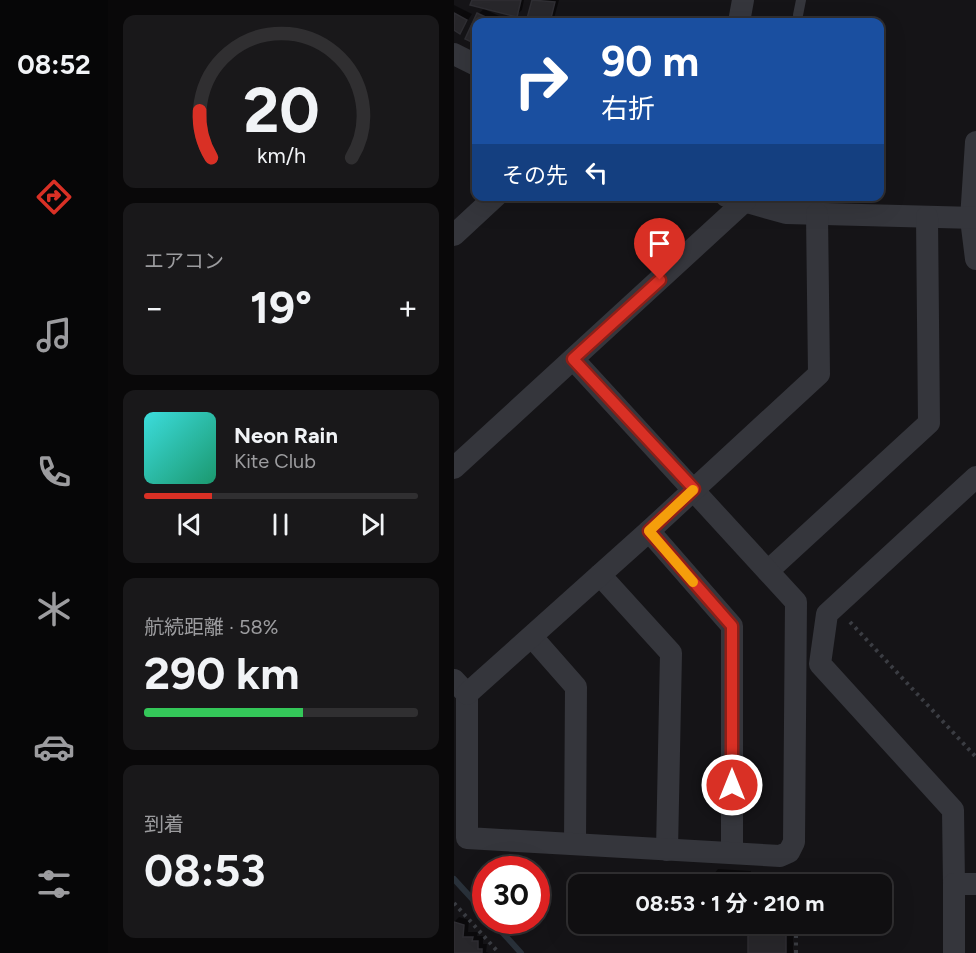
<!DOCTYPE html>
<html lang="ja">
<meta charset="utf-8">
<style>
:root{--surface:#100f11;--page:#19181a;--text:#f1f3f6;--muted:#9c9c9f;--line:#302f31;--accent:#d93025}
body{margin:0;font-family:Figtree,"Noto Sans JP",sans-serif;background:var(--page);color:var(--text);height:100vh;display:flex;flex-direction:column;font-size:22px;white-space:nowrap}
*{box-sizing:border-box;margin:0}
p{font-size:20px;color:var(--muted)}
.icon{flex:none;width:33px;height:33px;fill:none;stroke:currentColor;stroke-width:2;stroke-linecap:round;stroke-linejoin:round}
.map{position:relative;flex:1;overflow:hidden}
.panel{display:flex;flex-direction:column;gap:15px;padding:15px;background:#090809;width:346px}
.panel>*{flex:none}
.hud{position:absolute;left:18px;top:18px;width:412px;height:183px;border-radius:12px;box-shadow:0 6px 24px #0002,0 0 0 2px var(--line);background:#1a4fa0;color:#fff;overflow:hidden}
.speed{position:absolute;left:18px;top:856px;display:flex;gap:12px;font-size:30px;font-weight:700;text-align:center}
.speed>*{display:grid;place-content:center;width:78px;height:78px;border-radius:50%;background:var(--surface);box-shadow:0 6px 24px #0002,0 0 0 2px var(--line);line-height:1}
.speed .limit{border:9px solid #d22;background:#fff;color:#111}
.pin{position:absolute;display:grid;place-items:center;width:51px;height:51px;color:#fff;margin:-62px -26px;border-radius:50% 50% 50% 0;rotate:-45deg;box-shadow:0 0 6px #0007}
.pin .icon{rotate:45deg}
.me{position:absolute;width:66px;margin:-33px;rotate:0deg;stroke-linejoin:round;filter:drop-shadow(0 0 4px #0008)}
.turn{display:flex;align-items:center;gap:21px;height:126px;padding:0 30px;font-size:27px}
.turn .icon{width:78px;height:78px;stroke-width:2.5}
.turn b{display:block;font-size:42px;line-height:51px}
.then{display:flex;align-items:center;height:57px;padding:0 30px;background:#0003;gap:12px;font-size:22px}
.big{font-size:45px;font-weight:700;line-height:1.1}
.panel .card{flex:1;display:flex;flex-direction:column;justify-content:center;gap:9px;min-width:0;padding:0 21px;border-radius:12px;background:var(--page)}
.panel .dial{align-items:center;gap:0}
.dial svg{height:156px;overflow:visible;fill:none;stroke:var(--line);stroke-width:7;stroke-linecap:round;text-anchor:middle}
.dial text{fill:var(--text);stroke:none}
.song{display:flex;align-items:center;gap:18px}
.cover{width:72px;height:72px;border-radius:9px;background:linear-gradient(135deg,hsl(180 70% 55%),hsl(160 70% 35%))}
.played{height:6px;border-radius:3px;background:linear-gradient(90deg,var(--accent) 25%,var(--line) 25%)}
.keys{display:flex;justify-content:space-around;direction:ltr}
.heat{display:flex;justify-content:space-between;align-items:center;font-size:33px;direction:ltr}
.charge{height:9px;border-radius:4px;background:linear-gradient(90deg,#34c759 58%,var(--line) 0)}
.trip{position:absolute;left:114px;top:874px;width:324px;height:60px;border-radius:12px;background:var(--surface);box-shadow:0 6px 24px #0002,0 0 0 2px var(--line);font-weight:700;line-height:60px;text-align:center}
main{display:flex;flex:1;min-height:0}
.tab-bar{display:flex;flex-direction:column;width:108px;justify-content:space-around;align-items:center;background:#060607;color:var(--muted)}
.tab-bar .icon{width:42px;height:42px}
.tab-bar .on{color:var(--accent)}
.tab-bar b{font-size:27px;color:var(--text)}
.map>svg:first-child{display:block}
</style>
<main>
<nav class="tab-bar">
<b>08:52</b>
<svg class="icon on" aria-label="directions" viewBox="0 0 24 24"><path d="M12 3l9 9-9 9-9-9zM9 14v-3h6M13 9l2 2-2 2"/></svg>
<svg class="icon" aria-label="music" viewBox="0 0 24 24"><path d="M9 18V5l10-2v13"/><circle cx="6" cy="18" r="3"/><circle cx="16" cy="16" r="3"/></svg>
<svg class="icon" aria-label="phone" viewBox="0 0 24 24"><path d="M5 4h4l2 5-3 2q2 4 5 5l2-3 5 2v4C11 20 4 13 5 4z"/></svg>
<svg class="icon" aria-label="climate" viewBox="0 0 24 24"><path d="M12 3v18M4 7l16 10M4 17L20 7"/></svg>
<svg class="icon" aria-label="car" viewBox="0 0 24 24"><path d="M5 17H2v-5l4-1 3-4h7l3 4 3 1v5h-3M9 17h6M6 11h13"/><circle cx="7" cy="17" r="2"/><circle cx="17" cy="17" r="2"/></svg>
<svg class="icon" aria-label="filters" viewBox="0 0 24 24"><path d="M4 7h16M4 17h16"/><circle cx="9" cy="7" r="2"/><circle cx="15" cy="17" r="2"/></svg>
</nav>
<section class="panel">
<div class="card dial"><svg viewBox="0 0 100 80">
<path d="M14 69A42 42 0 1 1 86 69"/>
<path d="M14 69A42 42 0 0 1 8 45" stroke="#d93025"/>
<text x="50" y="56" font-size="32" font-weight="700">20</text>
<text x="50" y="72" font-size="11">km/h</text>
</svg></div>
<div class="card"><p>エアコン</p>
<div class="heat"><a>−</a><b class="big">19°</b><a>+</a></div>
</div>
<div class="card">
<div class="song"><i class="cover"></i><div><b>Neon Rain</b><p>Kite Club</p></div></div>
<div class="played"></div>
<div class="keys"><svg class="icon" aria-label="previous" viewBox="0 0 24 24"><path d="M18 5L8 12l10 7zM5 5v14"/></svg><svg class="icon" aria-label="pause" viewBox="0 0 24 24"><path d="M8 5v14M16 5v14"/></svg><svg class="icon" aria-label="next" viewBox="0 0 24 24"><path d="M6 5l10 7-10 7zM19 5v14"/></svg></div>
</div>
<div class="card"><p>航続距離 · 58%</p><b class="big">290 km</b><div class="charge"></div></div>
<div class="card"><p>到着</p><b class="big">08:53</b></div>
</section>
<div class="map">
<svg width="522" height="953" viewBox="0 0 522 953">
<rect width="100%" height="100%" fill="#151417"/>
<g fill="#0007">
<polygon points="19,0 70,0 68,10 62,15"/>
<polygon points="80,0 105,0 99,22 74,22"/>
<polygon points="0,5 18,14 6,32 0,29"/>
<polygon points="30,9 54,20 53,22 22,22 22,43 13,38 24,14"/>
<polygon points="264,869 297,871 296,885 258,885 259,875"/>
<polygon points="5,917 15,920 14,932 24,932 23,936 29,936 29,944 33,944 32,952 35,953 0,953 0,922"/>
<polygon points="304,927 339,927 339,953 296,953 296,935"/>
</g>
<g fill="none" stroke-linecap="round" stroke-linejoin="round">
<g stroke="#2a323b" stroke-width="6">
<polyline points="0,879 32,914"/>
<polyline points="38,921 67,953"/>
</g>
</g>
<g fill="#28272b" stroke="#2f2e33" stroke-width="1.5">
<polygon points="18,0 67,0 63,17 16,5"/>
<polygon points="78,0 101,2 96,22 72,22"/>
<polygon points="0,13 13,20 6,34 0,30"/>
<polygon points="23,13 42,22 22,22 22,44 11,39"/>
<polygon points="257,874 292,876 292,885 257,885"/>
<polygon points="0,922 10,925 9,937 19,937 18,941 24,941 24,949 28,949 28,953 0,953"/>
<rect x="294" y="934" width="38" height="19"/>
</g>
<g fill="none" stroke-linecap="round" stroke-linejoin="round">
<g stroke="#3b3d43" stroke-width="4" stroke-dasharray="3 4.5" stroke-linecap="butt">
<polyline points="396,622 522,757"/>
<polyline points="343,885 343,871"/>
<polyline points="0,903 45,953"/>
<polyline points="342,953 342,924"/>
</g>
<polyline stroke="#35363c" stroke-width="10" points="344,15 347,0"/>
<g stroke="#35363c" stroke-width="22">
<polyline points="285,22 289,0"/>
<polyline points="0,54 22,65"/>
<polyline points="522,142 517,219 522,259"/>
<polyline points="272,196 332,213 522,218"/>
<polyline points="0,235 42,196"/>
<polyline points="0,468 291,201"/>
<polyline points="195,531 278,626 278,853"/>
<polyline points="314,571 475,423 473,217"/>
<polyline points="146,575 217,653 213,850"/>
<polyline points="78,637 122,687 121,844"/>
<polyline points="0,680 13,694 13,838 326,856 335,852 340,842 342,602 119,359"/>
<polyline points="13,694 195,531 365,374 363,214"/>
<polyline points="500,884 499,810 366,664 373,614 522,477"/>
<polyline points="500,953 500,884 522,884"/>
</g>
</g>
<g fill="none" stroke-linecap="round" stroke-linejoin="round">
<defs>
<polyline id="route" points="206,280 119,359 240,489 195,531 278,626 278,785"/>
</defs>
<use href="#route" stroke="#8d1f18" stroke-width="15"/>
<use href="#route" stroke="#d93025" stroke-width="10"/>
<polyline stroke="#f59e0b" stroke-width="10" points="239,490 195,531 239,582"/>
</g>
</svg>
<div class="speed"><div class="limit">30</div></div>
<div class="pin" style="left:206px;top:280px;background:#d93025"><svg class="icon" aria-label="arrive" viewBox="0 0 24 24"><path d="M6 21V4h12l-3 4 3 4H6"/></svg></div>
<svg class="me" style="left:278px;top:785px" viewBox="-20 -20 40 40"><circle r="17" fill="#d93025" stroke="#fff" stroke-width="3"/><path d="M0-11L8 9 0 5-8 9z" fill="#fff"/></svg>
<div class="trip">08:53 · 1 分 · 210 m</div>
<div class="hud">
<div class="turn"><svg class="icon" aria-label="right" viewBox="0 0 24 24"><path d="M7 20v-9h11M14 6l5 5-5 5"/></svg><div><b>90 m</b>右折</div></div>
<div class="then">その先<svg class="icon" aria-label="left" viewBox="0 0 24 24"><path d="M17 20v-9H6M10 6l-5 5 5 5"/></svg></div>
</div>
</div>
</main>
